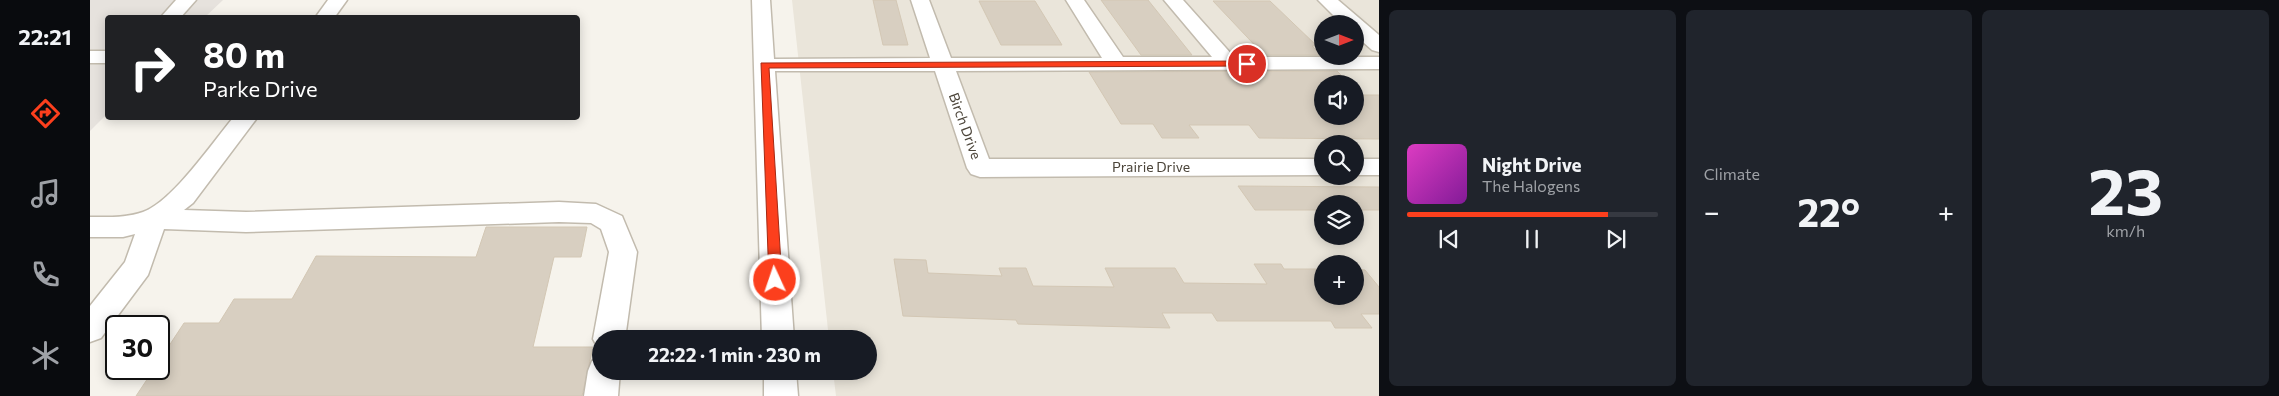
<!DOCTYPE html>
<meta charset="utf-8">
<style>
:root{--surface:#171b24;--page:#20242c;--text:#f1f3f6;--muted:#9ea1a6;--line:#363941;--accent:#fc3f1d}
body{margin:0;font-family:Commissioner,sans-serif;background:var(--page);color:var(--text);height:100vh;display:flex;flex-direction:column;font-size:19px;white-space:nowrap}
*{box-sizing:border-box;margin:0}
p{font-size:16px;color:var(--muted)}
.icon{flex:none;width:28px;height:28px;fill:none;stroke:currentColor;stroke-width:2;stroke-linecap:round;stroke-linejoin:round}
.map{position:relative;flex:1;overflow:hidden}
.drawer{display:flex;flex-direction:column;gap:10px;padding:10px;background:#0d0f14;width:900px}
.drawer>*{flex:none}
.top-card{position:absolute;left:15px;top:15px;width:475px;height:105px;border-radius:5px;box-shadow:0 2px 12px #0003;background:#202124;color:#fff;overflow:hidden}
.needle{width:32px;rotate:90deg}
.controls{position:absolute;left:1224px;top:15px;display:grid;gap:10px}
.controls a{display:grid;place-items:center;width:50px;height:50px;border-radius:50%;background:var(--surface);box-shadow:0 2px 12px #0003;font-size:25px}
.speed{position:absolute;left:15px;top:315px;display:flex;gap:10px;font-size:25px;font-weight:700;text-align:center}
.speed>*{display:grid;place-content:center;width:65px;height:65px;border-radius:50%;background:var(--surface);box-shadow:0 2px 12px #0003;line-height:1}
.speed .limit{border:2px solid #111;border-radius:8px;background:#fff;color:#111}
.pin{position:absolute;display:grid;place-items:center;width:42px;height:42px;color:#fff;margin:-21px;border:2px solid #fff;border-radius:50%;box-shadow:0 1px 5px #0007}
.me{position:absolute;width:55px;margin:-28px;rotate:357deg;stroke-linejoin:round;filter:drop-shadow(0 0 4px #0008)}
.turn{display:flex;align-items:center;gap:18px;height:105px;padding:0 15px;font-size:22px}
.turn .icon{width:65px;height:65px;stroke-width:2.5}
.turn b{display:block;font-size:35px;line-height:42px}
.big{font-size:38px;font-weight:700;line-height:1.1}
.drawer .tile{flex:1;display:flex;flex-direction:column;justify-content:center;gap:8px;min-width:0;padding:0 18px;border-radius:8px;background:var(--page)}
.drawer .dial{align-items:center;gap:0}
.dial b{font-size:65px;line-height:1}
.song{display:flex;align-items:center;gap:15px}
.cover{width:60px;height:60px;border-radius:8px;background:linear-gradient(135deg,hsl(310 70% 55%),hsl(290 70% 35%))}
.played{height:5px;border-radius:2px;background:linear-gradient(90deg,var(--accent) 80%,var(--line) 80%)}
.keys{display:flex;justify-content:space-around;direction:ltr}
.heat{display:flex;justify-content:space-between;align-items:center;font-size:28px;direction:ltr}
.drawer .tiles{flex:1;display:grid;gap:10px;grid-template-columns:repeat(3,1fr)}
.trip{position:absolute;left:502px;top:330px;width:285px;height:50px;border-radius:25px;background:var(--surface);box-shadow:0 2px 12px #0003;font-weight:700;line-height:50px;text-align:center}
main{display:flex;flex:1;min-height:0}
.tabs{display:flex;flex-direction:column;width:90px;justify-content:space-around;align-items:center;background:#090b0e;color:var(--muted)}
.tabs .icon{width:35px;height:35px}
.tabs .active{color:var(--accent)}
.tabs b{font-size:22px;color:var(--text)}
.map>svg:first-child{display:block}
</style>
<main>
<nav class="tabs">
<b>22:21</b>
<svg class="icon active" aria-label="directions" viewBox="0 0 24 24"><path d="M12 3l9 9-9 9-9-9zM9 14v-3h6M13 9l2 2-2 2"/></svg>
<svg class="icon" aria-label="music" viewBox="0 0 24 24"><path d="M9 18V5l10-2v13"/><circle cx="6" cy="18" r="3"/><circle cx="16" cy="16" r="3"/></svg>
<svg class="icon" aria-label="phone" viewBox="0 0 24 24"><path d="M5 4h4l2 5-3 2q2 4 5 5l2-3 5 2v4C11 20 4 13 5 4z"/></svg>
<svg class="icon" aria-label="climate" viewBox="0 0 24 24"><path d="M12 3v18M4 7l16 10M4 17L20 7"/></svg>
</nav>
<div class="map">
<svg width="1289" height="396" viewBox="0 0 1289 396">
<rect width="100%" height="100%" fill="#f6f3ec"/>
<path fill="#eae5da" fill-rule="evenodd" d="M702,0H1289V396H746L743,371H779V339H739ZM1232,24H1265V56H1232ZM1232,84H1265V116H1232ZM1232,144H1265V176H1232ZM1232,204H1265V236H1232ZM1232,264H1265V296H1232Z"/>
<polygon fill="#e6e2dd" points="0,0 133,0 115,17 18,18 17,114 0,131"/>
<g fill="#d8cfc1" stroke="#d3c7b4">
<polygon points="783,0 806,0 818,45 793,45"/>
<polygon points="1011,0 1058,0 1102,55 1051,55"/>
<polygon points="889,1 945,1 972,45 911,45"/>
<polygon points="1123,1 1180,1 1227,46 1222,46 1231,55 1174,55"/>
<polygon points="1247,71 1260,84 1232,84 1232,116 1265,116 1265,89 1272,95 1289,95 1289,139 1169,138 1159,125 1099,125 1109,138 1072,138 1063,124 1031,124 999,72"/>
<polygon points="1148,186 1289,187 1289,210 1265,210 1265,204 1232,204 1232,210 1165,210"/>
<polygon points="396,227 497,227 491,257 464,257 443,347 503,347 492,396 46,396 64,369 69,369 69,361 94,323 129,323 144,299 202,299 226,256 386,257"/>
<polygon points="804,259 836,260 838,273 912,276 909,268 936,268 943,286 1024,287 1015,268 1085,268 1094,283 1177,284 1164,264 1191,264 1194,269 1232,269 1232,296 1265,296 1265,269 1275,270 1289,287 1289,314 1271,314 1282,328 1245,328 1241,321 1127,321 1122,313 1072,313 1080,328 928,324 926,320 813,316"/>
</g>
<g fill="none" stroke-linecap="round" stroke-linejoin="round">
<defs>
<g id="minor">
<polygon points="86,0 106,0 90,18 70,18"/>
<polygon points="238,0 257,0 244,18 225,18"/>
<polygon points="662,0 680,0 684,59 840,58 821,0 839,0 861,58 1012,58 976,0 994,0 1033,57 1122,57 1074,0 1093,0 1144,57 1289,57 1289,69 866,71 899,159 1232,159 1232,175 890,177 881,174 877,168 845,71 685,71 704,339 672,339"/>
<polygon points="1228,0 1248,0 1289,35 1289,52 1282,50 1265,35 1265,24 1252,24"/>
<rect x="0" y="51" width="18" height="12"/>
<path d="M143,118H167L103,203L94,210L156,212L469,202L506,204L532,216L547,252L535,339H511V350L508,348L503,339L519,252L511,229L501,223L469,222L156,232L74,229L58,275L11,338L0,342V306L35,262L45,234L33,237H0V217C18,217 36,218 53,212C83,201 122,143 143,118Z"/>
<rect x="1265" y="159" width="24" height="16"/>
<polygon points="511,358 511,371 530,371 528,396 494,396 498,371 502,361"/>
<polygon points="674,371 706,371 708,396 674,396"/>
</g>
</defs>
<use href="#minor" stroke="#c2bbae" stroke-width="3"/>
<use href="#minor" fill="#fff" fill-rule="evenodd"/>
</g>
<polygon fill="#fc3f1d" stroke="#a42913" points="1157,61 1162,64 1161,66 679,68 692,280 685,285 679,280 671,63"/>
<g text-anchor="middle" stroke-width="5" stroke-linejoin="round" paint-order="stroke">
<g font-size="14" fill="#4b4439" stroke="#fff">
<text transform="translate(875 126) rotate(70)" y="5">Birch Drive</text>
<text x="1061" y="172">Prairie Drive</text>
</g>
</g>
</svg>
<div class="controls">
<a><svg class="needle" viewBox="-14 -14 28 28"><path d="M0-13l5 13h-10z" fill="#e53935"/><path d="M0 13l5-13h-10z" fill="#9ea1a6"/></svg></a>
<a><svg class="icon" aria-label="sound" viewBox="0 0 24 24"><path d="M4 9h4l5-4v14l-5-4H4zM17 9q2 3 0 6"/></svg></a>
<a><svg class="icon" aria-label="search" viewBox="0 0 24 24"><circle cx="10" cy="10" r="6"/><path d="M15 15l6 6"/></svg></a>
<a><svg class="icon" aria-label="layers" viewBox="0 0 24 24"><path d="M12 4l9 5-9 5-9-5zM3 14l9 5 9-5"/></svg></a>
<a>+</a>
</div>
<div class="speed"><div class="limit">30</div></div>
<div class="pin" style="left:1157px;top:64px;background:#d93025"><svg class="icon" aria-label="arrive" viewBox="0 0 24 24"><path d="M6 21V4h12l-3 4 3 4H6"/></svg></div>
<svg class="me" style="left:685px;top:280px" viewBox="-20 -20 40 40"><circle r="17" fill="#fc3f1d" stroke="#fff" stroke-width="3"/><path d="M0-11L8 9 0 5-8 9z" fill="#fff"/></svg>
<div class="trip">22:22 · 1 min · 230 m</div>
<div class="top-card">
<div class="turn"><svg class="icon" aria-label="right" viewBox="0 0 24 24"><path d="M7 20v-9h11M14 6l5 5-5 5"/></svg><div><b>80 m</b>Parke Drive</div></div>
</div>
</div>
<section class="drawer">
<div class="tiles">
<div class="tile">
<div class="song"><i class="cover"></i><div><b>Night Drive</b><p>The Halogens</p></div></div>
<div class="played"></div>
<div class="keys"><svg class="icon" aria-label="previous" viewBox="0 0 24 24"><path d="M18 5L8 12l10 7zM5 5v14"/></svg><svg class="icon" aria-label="pause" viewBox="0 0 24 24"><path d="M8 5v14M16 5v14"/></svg><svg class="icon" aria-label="next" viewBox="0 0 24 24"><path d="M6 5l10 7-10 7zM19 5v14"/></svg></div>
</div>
<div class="tile"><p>Climate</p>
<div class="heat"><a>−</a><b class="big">22°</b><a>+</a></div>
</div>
<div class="tile dial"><b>23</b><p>km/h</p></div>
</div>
</section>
</main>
